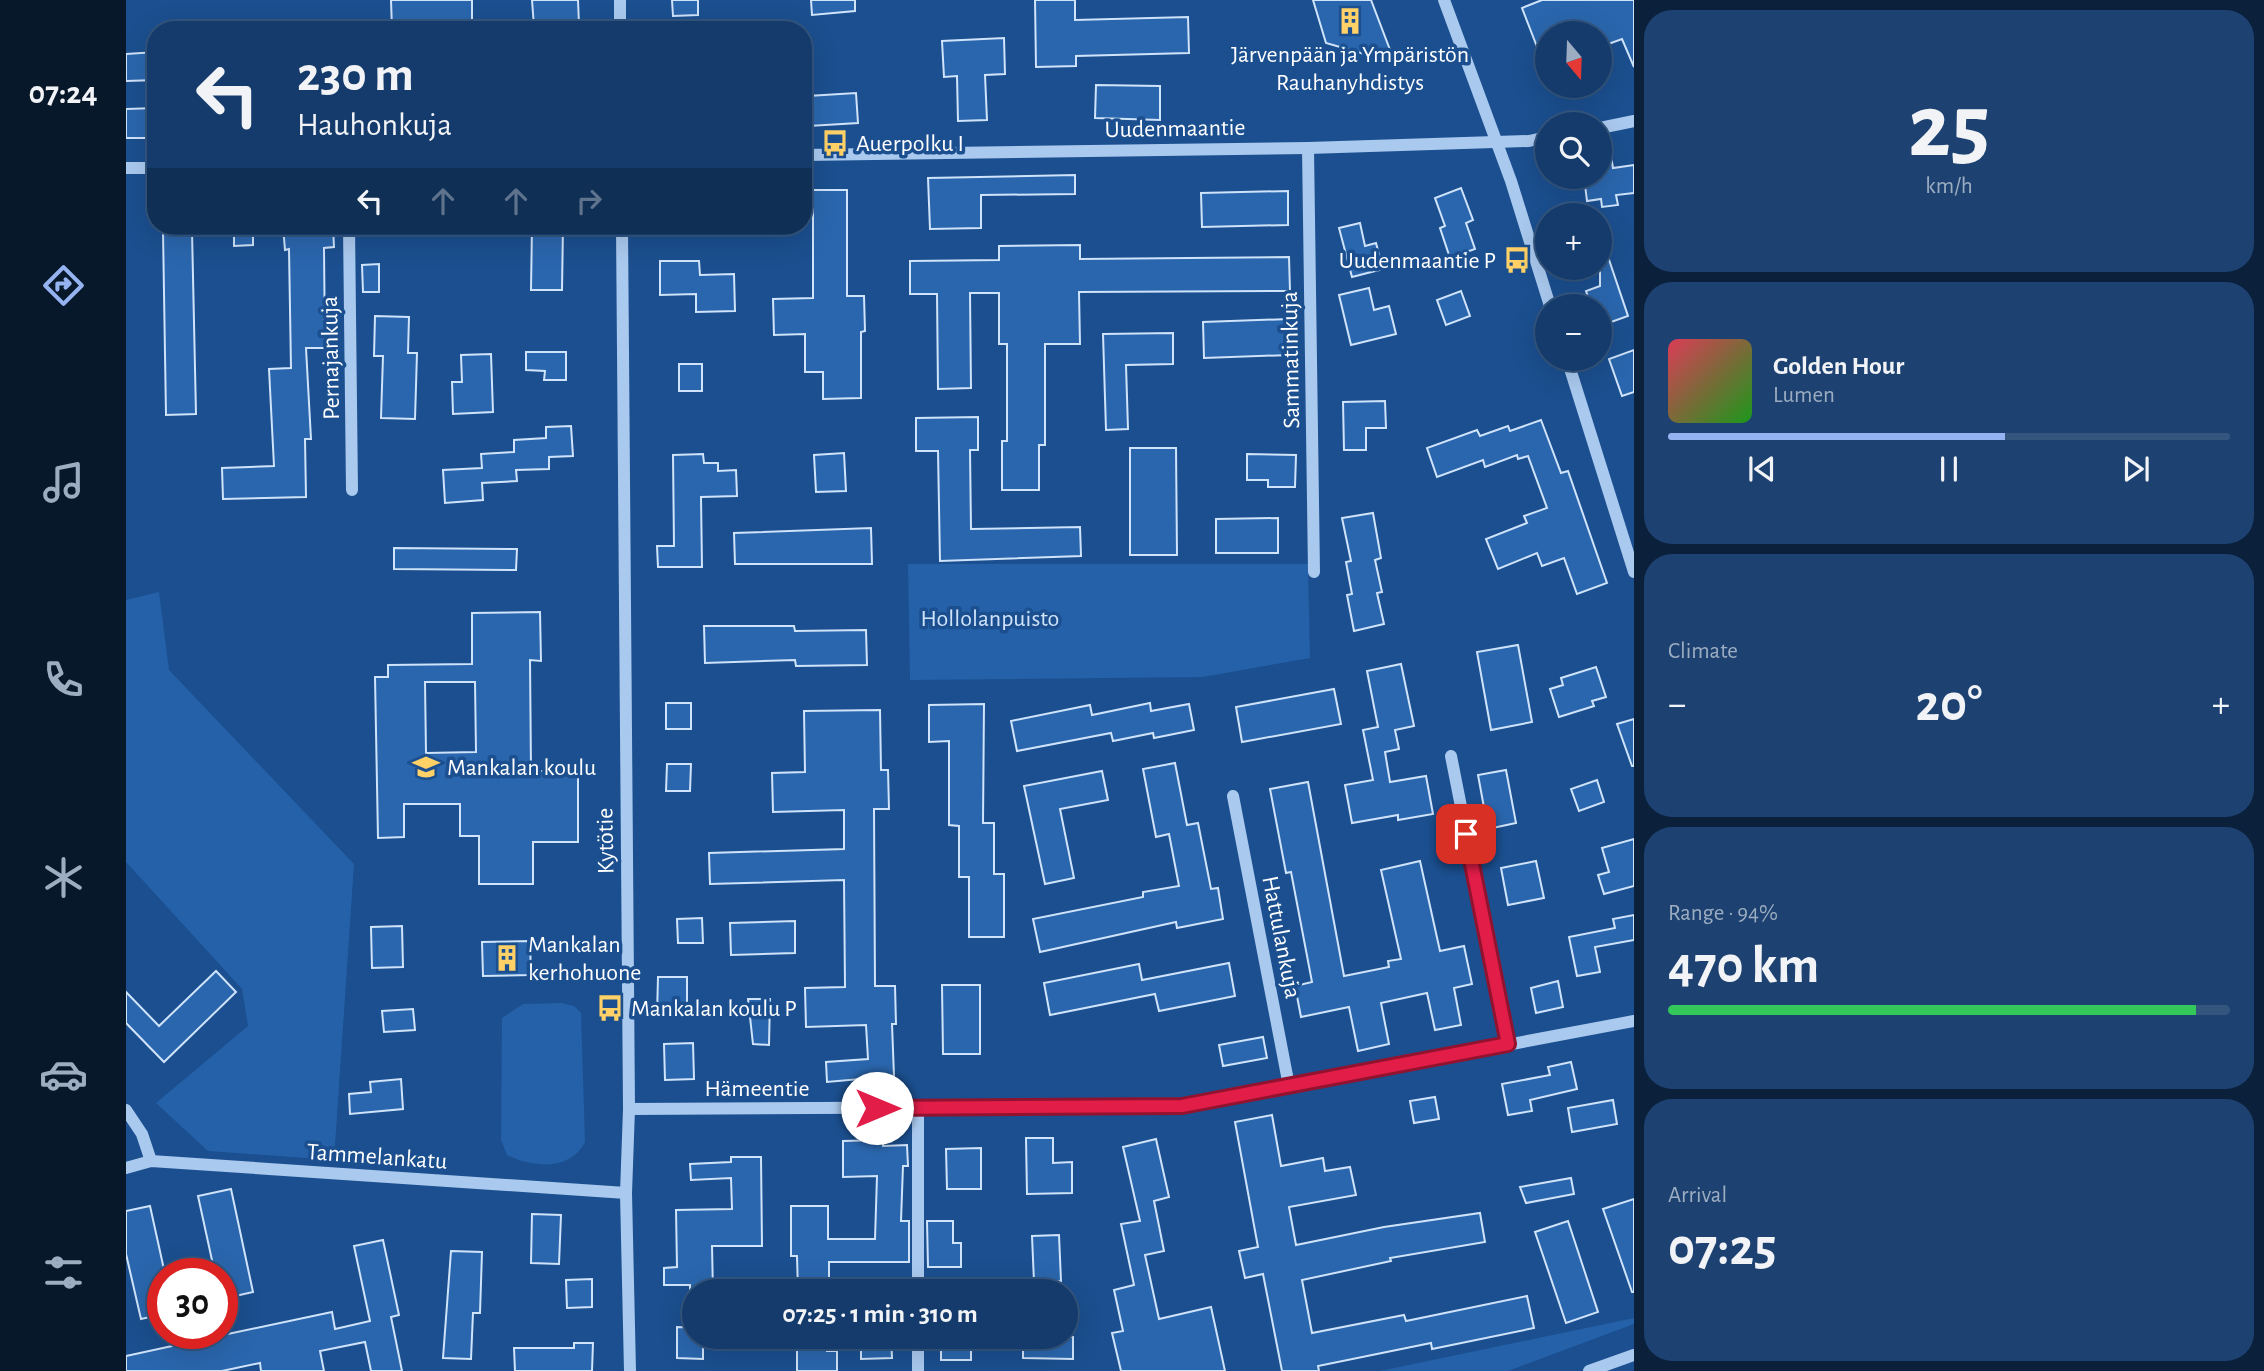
<!DOCTYPE html>
<meta charset="utf-8">
<style>
:root{--surface:#143b6b;--page:#1d4271;--text:#f1f3f6;--muted:#9dadc1;--line:#33557e;--accent:#95b2f1}
body{margin:0;font-family:"Alegreya Sans",sans-serif;background:var(--page);color:var(--text);height:100vh;display:flex;flex-direction:column;font-size:26px;white-space:nowrap}
*{box-sizing:border-box;margin:0}
p{font-size:23px;color:var(--muted)}
.icon{flex:none;width:38px;height:38px;fill:none;stroke:currentColor;stroke-width:2;stroke-linecap:round;stroke-linejoin:round}
.map{position:relative;flex:1;overflow:hidden}
.sheet{display:flex;flex-direction:column;gap:10px;padding:10px;background:#0b203b;width:630px}
.sheet>*{flex:none}
.top-card{position:absolute;left:21px;top:21px;width:665px;height:214px;border-radius:28px;box-shadow:0 7px 28px #0002,0 0 0 2px var(--line);background:#143b6b;color:var(--text);overflow:hidden}
.needle{width:46px;rotate:161deg}
.tools{position:absolute;left:1409px;top:21px;display:grid;gap:14px}
.tools a{display:grid;place-items:center;width:77px;height:77px;border-radius:50%;background:var(--surface);box-shadow:0 7px 28px #0002,0 0 0 2px var(--line);font-size:35px}
.speed{position:absolute;left:21px;top:1258px;display:flex;gap:14px;font-size:35px;font-weight:700;text-align:center}
.speed>*{display:grid;place-content:center;width:91px;height:91px;border-radius:50%;background:var(--surface);box-shadow:0 7px 28px #0002,0 0 0 2px var(--line);line-height:1}
.speed .limit{border:10px solid #d22;background:#fff;color:#111}
.pin{position:absolute;display:grid;place-items:center;width:60px;height:60px;color:#fff;margin:-30px;border-radius:14px;box-shadow:0 4px 10px #0006}
.me{position:absolute;width:77px;margin:-38px;rotate:90deg;stroke-linejoin:round;filter:drop-shadow(0 0 5px #0008)}
.turn{display:flex;align-items:center;gap:24px;height:147px;padding:0 35px;font-size:32px}
.turn .icon{width:91px;height:91px;stroke-width:2.5}
.turn b{display:block;font-size:49px;line-height:60px}
.lanes{display:flex;align-items:center;height:66px;padding:0 35px;background:#0003;justify-content:center;gap:35px;direction:ltr}
.lanes .off{opacity:.35}
.big{font-size:52px;font-weight:700;line-height:1.1}
.sheet .tile{flex:1;display:flex;flex-direction:column;justify-content:center;gap:10px;min-width:0;padding:0 24px;border-radius:28px;background:var(--page)}
.sheet .dial{align-items:center;gap:0}
.dial b{font-size:91px;line-height:1}
.song{display:flex;align-items:center;gap:21px}
.cover{width:84px;height:84px;border-radius:10px;background:linear-gradient(135deg,hsl(350 70% 55%),hsl(120 70% 35%))}
.played{height:7px;border-radius:4px;background:linear-gradient(90deg,var(--accent) 60%,var(--line) 60%)}
.keys{display:flex;justify-content:space-around;direction:ltr}
.heat{display:flex;justify-content:space-between;align-items:center;font-size:38px;direction:ltr}
.charge{height:10px;border-radius:5px;background:linear-gradient(90deg,#34c759 94%,var(--line) 0)}
.trip{position:absolute;left:556px;top:1279px;width:396px;height:70px;border-radius:35px;background:var(--surface);box-shadow:0 7px 28px #0002,0 0 0 2px var(--line);font-weight:700;line-height:70px;text-align:center}
main{display:flex;flex:1;min-height:0}
.tabs{display:flex;flex-direction:column;width:126px;justify-content:space-around;align-items:center;background:#08182b;color:var(--muted)}
.tabs .icon{width:49px;height:49px}
.tabs .selected{color:var(--accent)}
.tabs b{font-size:32px;color:var(--text)}
.map>svg:first-child{display:block}
</style>
<main>
<nav class="tabs">
<b>07:24</b>
<svg class="icon selected" aria-label="directions" viewBox="0 0 24 24"><path d="M12 3l9 9-9 9-9-9zM9 14v-3h6M13 9l2 2-2 2"/></svg>
<svg class="icon" aria-label="music" viewBox="0 0 24 24"><path d="M9 18V5l10-2v13"/><circle cx="6" cy="18" r="3"/><circle cx="16" cy="16" r="3"/></svg>
<svg class="icon" aria-label="phone" viewBox="0 0 24 24"><path d="M5 4h4l2 5-3 2q2 4 5 5l2-3 5 2v4C11 20 4 13 5 4z"/></svg>
<svg class="icon" aria-label="climate" viewBox="0 0 24 24"><path d="M12 3v18M4 7l16 10M4 17L20 7"/></svg>
<svg class="icon" aria-label="car" viewBox="0 0 24 24"><path d="M5 17H2v-5l4-1 3-4h7l3 4 3 1v5h-3M9 17h6M6 11h13"/><circle cx="7" cy="17" r="2"/><circle cx="17" cy="17" r="2"/></svg>
<svg class="icon" aria-label="filters" viewBox="0 0 24 24"><path d="M4 7h16M4 17h16"/><circle cx="9" cy="7" r="2"/><circle cx="15" cy="17" r="2"/></svg>
</nav>
<div class="map">
<svg width="1508" height="1371" viewBox="0 0 1508 1371">
<rect width="100%" height="100%" fill="#1b4f8f"/>
<g fill="#2461a8">
<polygon points="782,564 1182,564 1184,658 1077,677 784,680"/>
<polygon points="33,592 43,670 228,864 208,1160 82,1151 30,1103 122,1026 116,989 0,862 0,600"/>
<path d="M436,1003L448,1006L455,1013L459,1142C444,1171 408,1168 381,1155L375,1140L376,1018L397,1004Z"/>
<polygon points="1508,1318 1508,1324 1382,1371 1254,1371"/>
</g>
<g fill="#2a66ad" stroke="#cfe3fa" stroke-width="2" fill-rule="evenodd">
<polygon points="265,0 346,0 346,30 266,30"/>
<polygon points="406,0 452,0 453,25 408,27"/>
<polygon points="546,0 572,0 572,15 547,16"/>
<polygon points="685,0 729,0 729,11 686,15"/>
<polygon points="909,0 949,0 949,20 1062,17 1063,53 950,56 950,66 910,67"/>
<polygon points="1187,0 1245,0 1269,63 1200,43"/>
<polygon points="1416,0 1508,0 1508,67 1496,39 1474,47 1474,33 1421,33 1420,70 1396,8"/>
<polygon points="878,38 879,74 859,75 861,120 832,121 831,76 818,77 816,41"/>
<polygon points="30,52 30,80 0,81 0,54"/>
<polygon points="970,85 1034,86 1034,120 969,118"/>
<polygon points="730,93 732,123 683,126 682,96"/>
<polygon points="30,108 30,138 0,138 0,109"/>
<polygon points="1482,139 1487,168 1508,165 1508,193 1490,195 1492,205 1476,207 1475,199 1461,201 1458,177 1474,177 1474,140"/>
<polygon points="949,175 949,194 855,195 855,228 804,229 802,178"/>
<polygon points="1335,188 1347,220 1340,223 1349,249 1324,258 1314,228 1319,226 1309,198"/>
<polygon points="687,190 721,190 721,296 738,296 739,331 735,332 735,398 697,399 697,372 679,372 679,334 648,335 647,299 687,298"/>
<polygon points="1162,191 1162,225 1076,227 1075,193"/>
<polygon points="1234,223 1239,246 1250,243 1257,269 1226,277 1213,228"/>
<polygon points="108,226 127,226 127,245 108,246"/>
<polygon points="157,226 207,226 208,247 198,248 199,348 180,348 185,439 179,439 180,497 97,499 96,468 148,466 143,369 165,368 163,249 159,250"/>
<polygon points="406,226 437,226 436,290 405,290"/>
<polygon points="37,231 66,231 70,414 40,415"/>
<polygon points="1476,239 1502,316 1474,326 1474,306 1465,306 1460,291 1474,286 1474,240"/>
<polygon points="954,245 954,259 1163,257 1164,291 953,292 954,344 919,344 919,445 913,445 913,490 876,490 876,441 881,441 881,344 873,344 873,293 844,293 845,388 812,389 811,294 784,294 784,261 873,260 873,246"/>
<polygon points="534,261 573,261 574,275 608,274 609,311 570,312 570,294 534,295"/>
<polygon points="253,264 253,292 237,292 236,265"/>
<polygon points="1243,288 1248,310 1263,306 1270,334 1225,345 1213,295"/>
<polygon points="1335,291 1344,316 1320,325 1311,300"/>
<polygon points="249,316 283,317 282,353 291,353 289,419 255,418 257,356 248,356"/>
<polygon points="1162,319 1163,355 1078,358 1077,322"/>
<polygon points="1047,333 1047,364 1000,365 1002,429 980,430 977,334"/>
<polygon points="1508,350 1508,392 1496,396 1483,359"/>
<polygon points="400,352 440,352 440,380 418,380 419,371 400,370"/>
<polygon points="365,354 367,412 327,414 326,382 336,382 335,355"/>
<rect x="553" y="364" width="23" height="27"/>
<polygon points="1259,401 1260,428 1240,428 1240,450 1218,450 1217,402"/>
<polygon points="852,417 852,450 844,450 845,529 954,527 955,556 814,561 812,451 790,451 790,418"/>
<polygon points="1415,420 1435,473 1442,471 1481,583 1451,594 1438,558 1416,566 1411,553 1372,569 1360,539 1401,523 1398,516 1421,508 1402,456 1392,459 1391,455 1359,467 1357,460 1311,477 1301,448 1351,430 1354,436 1382,426 1384,431"/>
<polygon points="445,426 447,456 423,457 423,469 390,470 391,481 356,483 357,500 319,503 317,470 356,468 355,454 388,452 388,440 420,438 420,427"/>
<polygon points="1004,448 1050,448 1051,555 1004,555"/>
<polygon points="718,453 720,491 690,492 688,455"/>
<polygon points="577,454 578,463 592,463 592,471 610,470 611,496 575,497 576,567 532,567 531,546 548,546 547,455"/>
<polygon points="1121,454 1170,455 1169,487 1142,487 1142,480 1121,480"/>
<polygon points="1247,513 1255,558 1249,560 1256,592 1251,593 1258,624 1228,631 1221,595 1226,594 1220,562 1225,561 1216,518"/>
<polygon points="1152,518 1152,553 1090,553 1090,519"/>
<polygon points="745,528 746,564 609,564 608,533"/>
<polygon points="268,548 391,549 390,570 268,569"/>
<path d="M414,612L415,661L404,660L405,771H452V842H407V884H353V836H334V804H278V837L252,838L249,677H262V665L346,664V613ZM299,682H349L350,752L300,753Z"/>
<polygon points="578,626 668,626 669,631 740,630 741,665 670,666 669,660 579,663"/>
<polygon points="1392,645 1406,722 1365,730 1351,652"/>
<polygon points="1275,664 1288,726 1269,730 1273,749 1259,752 1264,782 1300,776 1307,814 1272,820 1272,815 1226,823 1219,785 1247,780 1237,730 1252,727 1241,671"/>
<polygon points="1470,667 1480,697 1466,701 1468,706 1433,717 1424,689 1437,685 1435,678"/>
<polygon points="1208,689 1215,724 1116,742 1110,707"/>
<rect x="540" y="703" width="25" height="26"/>
<polygon points="1024,703 1025,711 1063,704 1068,730 1028,738 1027,733 987,741 985,733 891,751 885,721 964,705 966,715"/>
<polygon points="858,704 857,823 868,823 868,874 878,874 878,937 843,937 843,877 833,877 833,826 823,825 823,741 803,742 803,705"/>
<polygon points="754,710 755,770 762,770 763,809 748,809 749,986 769,986 770,1024 766,1024 768,1076 701,1082 700,1062 742,1059 740,1025 680,1027 679,988 719,987 718,880 584,884 583,853 718,849 718,810 647,812 646,773 679,772 678,711"/>
<polygon points="1508,719 1508,766 1506,766 1491,724"/>
<polygon points="1049,763 1061,825 1072,823 1085,889 1092,888 1097,919 1051,928 1050,922 914,952 907,919 1017,897 1017,892 1053,886 1043,834 1030,837 1017,769"/>
<polygon points="541,764 565,764 564,791 540,791"/>
<polygon points="1380,770 1390,823 1362,829 1352,775"/>
<polygon points="976,771 982,800 934,809 948,878 919,884 898,786"/>
<polygon points="1471,780 1478,802 1453,811 1445,789"/>
<polygon points="1182,782 1218,976 1263,967 1262,961 1275,959 1255,870 1294,861 1314,951 1338,946 1346,984 1328,988 1335,1025 1309,1030 1301,993 1255,1003 1263,1044 1232,1051 1223,1007 1175,1017 1169,986 1186,982 1165,872 1160,873 1144,789"/>
<polygon points="1508,839 1508,886 1478,894 1472,875 1483,872 1476,848"/>
<polygon points="1410,861 1418,898 1382,905 1375,868"/>
<polygon points="1508,915 1508,940 1469,947 1474,972 1451,976 1443,937 1489,928 1487,919"/>
<polygon points="576,918 577,943 552,943 551,919"/>
<polygon points="669,921 669,953 605,955 604,923"/>
<polygon points="276,926 277,967 246,968 245,927"/>
<polygon points="404,941 405,975 357,976 356,942"/>
<polygon points="1103,963 1109,996 1033,1011 1029,994 924,1015 918,983 1013,964 1016,980"/>
<polygon points="90,971 110,992 38,1062 0,1023 0,992 33,1026"/>
<polygon points="532,977 561,977 561,1016 531,1016"/>
<polygon points="1432,981 1437,1007 1410,1013 1405,988"/>
<polygon points="816,985 854,985 854,1054 817,1054"/>
<polygon points="622,999 644,999 643,1045 627,1044"/>
<polygon points="287,1009 289,1030 258,1032 256,1011"/>
<polygon points="1137,1037 1141,1058 1097,1066 1093,1045"/>
<polygon points="567,1043 568,1079 539,1080 538,1044"/>
<polygon points="1445,1062 1451,1089 1404,1100 1406,1111 1382,1115 1376,1084 1424,1075 1422,1067"/>
<polygon points="275,1079 277,1109 224,1114 223,1094 245,1092 244,1082"/>
<polygon points="1309,1097 1313,1119 1288,1123 1284,1101"/>
<polygon points="1487,1100 1491,1124 1446,1132 1442,1108"/>
<polygon points="1146,1115 1155,1166 1197,1158 1199,1171 1224,1167 1230,1195 1163,1207 1170,1245 1258,1227 1354,1213 1359,1242 1264,1258 1265,1261 1176,1280 1186,1333 1278,1315 1280,1321 1401,1296 1408,1328 1306,1349 1305,1343 1192,1366 1193,1371 1156,1371 1137,1274 1119,1278 1113,1251 1132,1247 1109,1122"/>
<polygon points="900,1138 927,1138 927,1163 946,1162 946,1193 901,1194"/>
<polygon points="1030,1139 1043,1197 1028,1201 1038,1251 1019,1255 1033,1319 1085,1307 1099,1371 995,1371 986,1333 997,1331 988,1290 1008,1285 995,1224 1014,1221 997,1147"/>
<polygon points="757,1140 757,1146 781,1145 782,1166 777,1166 775,1221 783,1221 783,1262 703,1262 703,1292 672,1292 671,1256 665,1256 665,1206 702,1206 702,1239 749,1239 751,1176 717,1177 717,1141"/>
<polygon points="855,1148 855,1189 821,1189 820,1149"/>
<polygon points="605,1157 635,1157 636,1246 586,1246 587,1292 564,1292 564,1285 538,1285 538,1268 551,1267 550,1210 606,1209 605,1178 565,1180 564,1164 605,1162"/>
<polygon points="1445,1178 1448,1194 1400,1203 1394,1187"/>
<polygon points="105,1189 127,1292 96,1299 96,1274 89,1274 72,1196"/>
<polygon points="1508,1199 1508,1292 1506,1292 1477,1209"/>
<polygon points="24,1206 39,1274 37,1314 15,1319 0,1254 0,1211"/>
<polygon points="406,1214 435,1215 433,1264 405,1263"/>
<polygon points="801,1221 827,1221 827,1243 835,1243 835,1267 802,1267"/>
<polygon points="1442,1221 1472,1312 1440,1323 1409,1232"/>
<polygon points="933,1235 935,1281 908,1282 906,1236"/>
<polygon points="257,1240 273,1315 265,1317 276,1371 245,1371 239,1342 194,1351 198,1371 135,1371 134,1363 96,1371 0,1371 0,1356 83,1338 206,1312 209,1329 244,1321 228,1246"/>
<polygon points="325,1251 356,1252 354,1313 347,1313 345,1359 317,1358"/>
<polygon points="466,1279 466,1307 441,1308 440,1280"/>
<polygon points="551,1327 569,1328 569,1337 577,1337 577,1359 551,1358"/>
<polygon points="765,1337 766,1358 735,1359 735,1338"/>
<rect x="815" y="1337" width="30" height="23"/>
<polygon points="897,1337 947,1337 947,1359 897,1358"/>
<polygon points="448,1343 467,1343 466,1371 389,1371 388,1348 448,1348"/>
<polygon points="701,1345 701,1351 711,1351 711,1371 671,1371 671,1346"/>
</g>
<g fill="none" stroke-linecap="round" stroke-linejoin="round">
<g stroke="#a9c9ee" stroke-width="12">
<polyline points="494,0 494,30"/>
<polyline points="1318,0 1385,181 1424,306"/>
<polyline points="1474,128 1508,121"/>
<polyline points="1182,148 1188,572"/>
<polyline points="677,155 1182,148 1403,141 1421,137"/>
<polyline points="0,168 30,168"/>
<polyline points="223,226 226,490"/>
<polyline points="496,226 503,1109 500,1193 504,1371"/>
<polyline points="1441,359 1508,572"/>
<polyline points="1325,756 1382,1044"/>
<polyline points="1107,796 1163,1086"/>
<polyline points="503,1109 1056,1106 1508,1021"/>
<polyline points="0,1110 16,1134 25,1161"/>
<polyline points="0,1168 25,1161 500,1193"/>
<polyline points="792,1292 792,1109"/>
<polyline points="792,1371 792,1337"/>
<polyline points="1463,1371 1508,1355"/>
</g>
</g>
<g fill="none" stroke-linecap="round" stroke-linejoin="round">
<defs>
<polyline id="route" points="751,1108 1056,1106 1382,1044 1340,834"/>
</defs>
<use href="#route" stroke="#92132f" stroke-width="18"/>
<use href="#route" stroke="#e11d48" stroke-width="12"/>
</g>
<defs>
<symbol id="building-bare" viewBox="-9 -9 18 18"><path d="M-4-6H4V6H1V3H-1V6H-4ZM-2.5-4.3h1.7v1.8h-1.7ZM.8-4.3h1.7v1.8H.8ZM-2.5-1h1.7V.8h-1.7ZM.8-1h1.7V.8H.8Z" fill="#ffd166" stroke="#1b4f8f" stroke-width="2.5" paint-order="stroke"/></symbol>
<symbol id="bus-bare" viewBox="-9 -9 18 18"><path d="M-5-6H5V4H4V6H2V4H-2V6H-4V4H-5ZM-3.5-4V0h7V-4ZM-3.5 1.2v1.5H-2V1.2ZM2 1.2v1.5H3.5V1.2Z" fill="#ffd166" stroke="#1b4f8f" stroke-width="2.5" paint-order="stroke"/></symbol>
<symbol id="school-bare" viewBox="-9 -9 18 18"><path d="M0-5L7-2L0 1L-7-2ZM-4 1L0 2.5L4 1V4Q0 6-4 4Z" fill="#ffd166" stroke="#1b4f8f" stroke-width="2.5" paint-order="stroke"/></symbol>
</defs>
<g fill-rule="evenodd">
<use href="#building-bare" x="1205" y="2" width="38" height="38"/>
<use href="#bus-bare" x="690" y="124" width="38" height="38"/>
<use href="#bus-bare" x="1372" y="241" width="38" height="38"/>
<use href="#school-bare" x="281" y="748" width="38" height="38"/>
<use href="#building-bare" x="362" y="939" width="38" height="38"/>
<use href="#bus-bare" x="465" y="989" width="38" height="38"/>
</g>
<g text-anchor="middle" stroke-width="7" stroke-linejoin="round" paint-order="stroke">
<g font-size="24" fill="#fff" stroke="#1b4f8f" text-anchor="start">
<text x="1224" y="62" text-anchor="middle">Järvenpään ja Ympäristön<tspan x="1224" dy="28">Rauhanyhdistys</tspan></text>
<text x="730" y="151">Auerpolku I</text>
<text x="1370" y="268" text-anchor="end">Uudenmaantie P</text>
<text x="321" y="775">Mankalan koulu</text>
<text x="402" y="952">Mankalan<tspan x="402" dy="28">kerhohuone</tspan></text>
<text x="505" y="1016">Mankalan koulu P</text>
</g>
<g font-size="24" fill="#fff" stroke="#1b4f8f">
<text transform="translate(1049 128) rotate(-1)" y="8">Uudenmaantie</text>
<text transform="translate(204 358) rotate(-91)" y="8">Pernajankuja</text>
<text transform="translate(1164 360) rotate(-91)" y="8">Sammatinkuja</text>
<text transform="translate(479 841) rotate(-91)" y="8">Kytötie</text>
<text transform="translate(1156 937) rotate(79)" y="8">Hattulankuja</text>
<text x="631" y="1096">Hämeentie</text>
<text transform="translate(251 1156) rotate(4)" y="8">Tammelankatu</text>
</g>
<g font-size="24" fill="#cfe3fa" stroke="#1b4f8f">
<text x="864" y="626">Hollolanpuisto</text>
</g>
</g>
</svg>
<div class="tools">
<a><svg class="needle" viewBox="-14 -14 28 28"><path d="M0-13l5 13h-10z" fill="#e53935"/><path d="M0 13l5-13h-10z" fill="#9dadc1"/></svg></a>
<a><svg class="icon" aria-label="search" viewBox="0 0 24 24"><circle cx="10" cy="10" r="6"/><path d="M15 15l6 6"/></svg></a>
<a>+</a>
<a>−</a>
</div>
<div class="speed"><div class="limit">30</div></div>
<div class="pin" style="left:1340px;top:834px;background:#d93025"><svg class="icon" aria-label="arrive" viewBox="0 0 24 24"><path d="M6 21V4h12l-3 4 3 4H6"/></svg></div>
<svg class="me" style="left:751px;top:1108px" viewBox="-20 -20 40 40"><circle r="19" fill="#fff"/><path d="M0-13L10 11 0 6-10 11z" fill="#e11d48"/></svg>
<div class="trip">07:25 · 1 min · 310 m</div>
<div class="top-card">
<div class="turn"><svg class="icon" aria-label="left" viewBox="0 0 24 24"><path d="M17 20v-9H6M10 6l-5 5 5 5"/></svg><div><b>230 m</b>Hauhonkuja</div></div>
<div class="lanes"><svg class="icon" aria-label="left" viewBox="0 0 24 24"><path d="M17 20v-9H6M10 6l-5 5 5 5"/></svg><svg class="icon off" aria-label="ahead" viewBox="0 0 24 24"><path d="M12 20V5M6 11l6-6 6 6"/></svg><svg class="icon off" aria-label="ahead" viewBox="0 0 24 24"><path d="M12 20V5M6 11l6-6 6 6"/></svg><svg class="icon off" aria-label="right" viewBox="0 0 24 24"><path d="M7 20v-9h11M14 6l5 5-5 5"/></svg></div>
</div>
</div>
<section class="sheet">
<div class="tile dial"><b>25</b><p>km/h</p></div>
<div class="tile">
<div class="song"><i class="cover"></i><div><b>Golden Hour</b><p>Lumen</p></div></div>
<div class="played"></div>
<div class="keys"><svg class="icon" aria-label="previous" viewBox="0 0 24 24"><path d="M18 5L8 12l10 7zM5 5v14"/></svg><svg class="icon" aria-label="pause" viewBox="0 0 24 24"><path d="M8 5v14M16 5v14"/></svg><svg class="icon" aria-label="next" viewBox="0 0 24 24"><path d="M6 5l10 7-10 7zM19 5v14"/></svg></div>
</div>
<div class="tile"><p>Climate</p>
<div class="heat"><a>−</a><b class="big">20°</b><a>+</a></div>
</div>
<div class="tile"><p>Range · 94%</p><b class="big">470 km</b><div class="charge"></div></div>
<div class="tile"><p>Arrival</p><b class="big">07:25</b></div>
</section>
</main>
